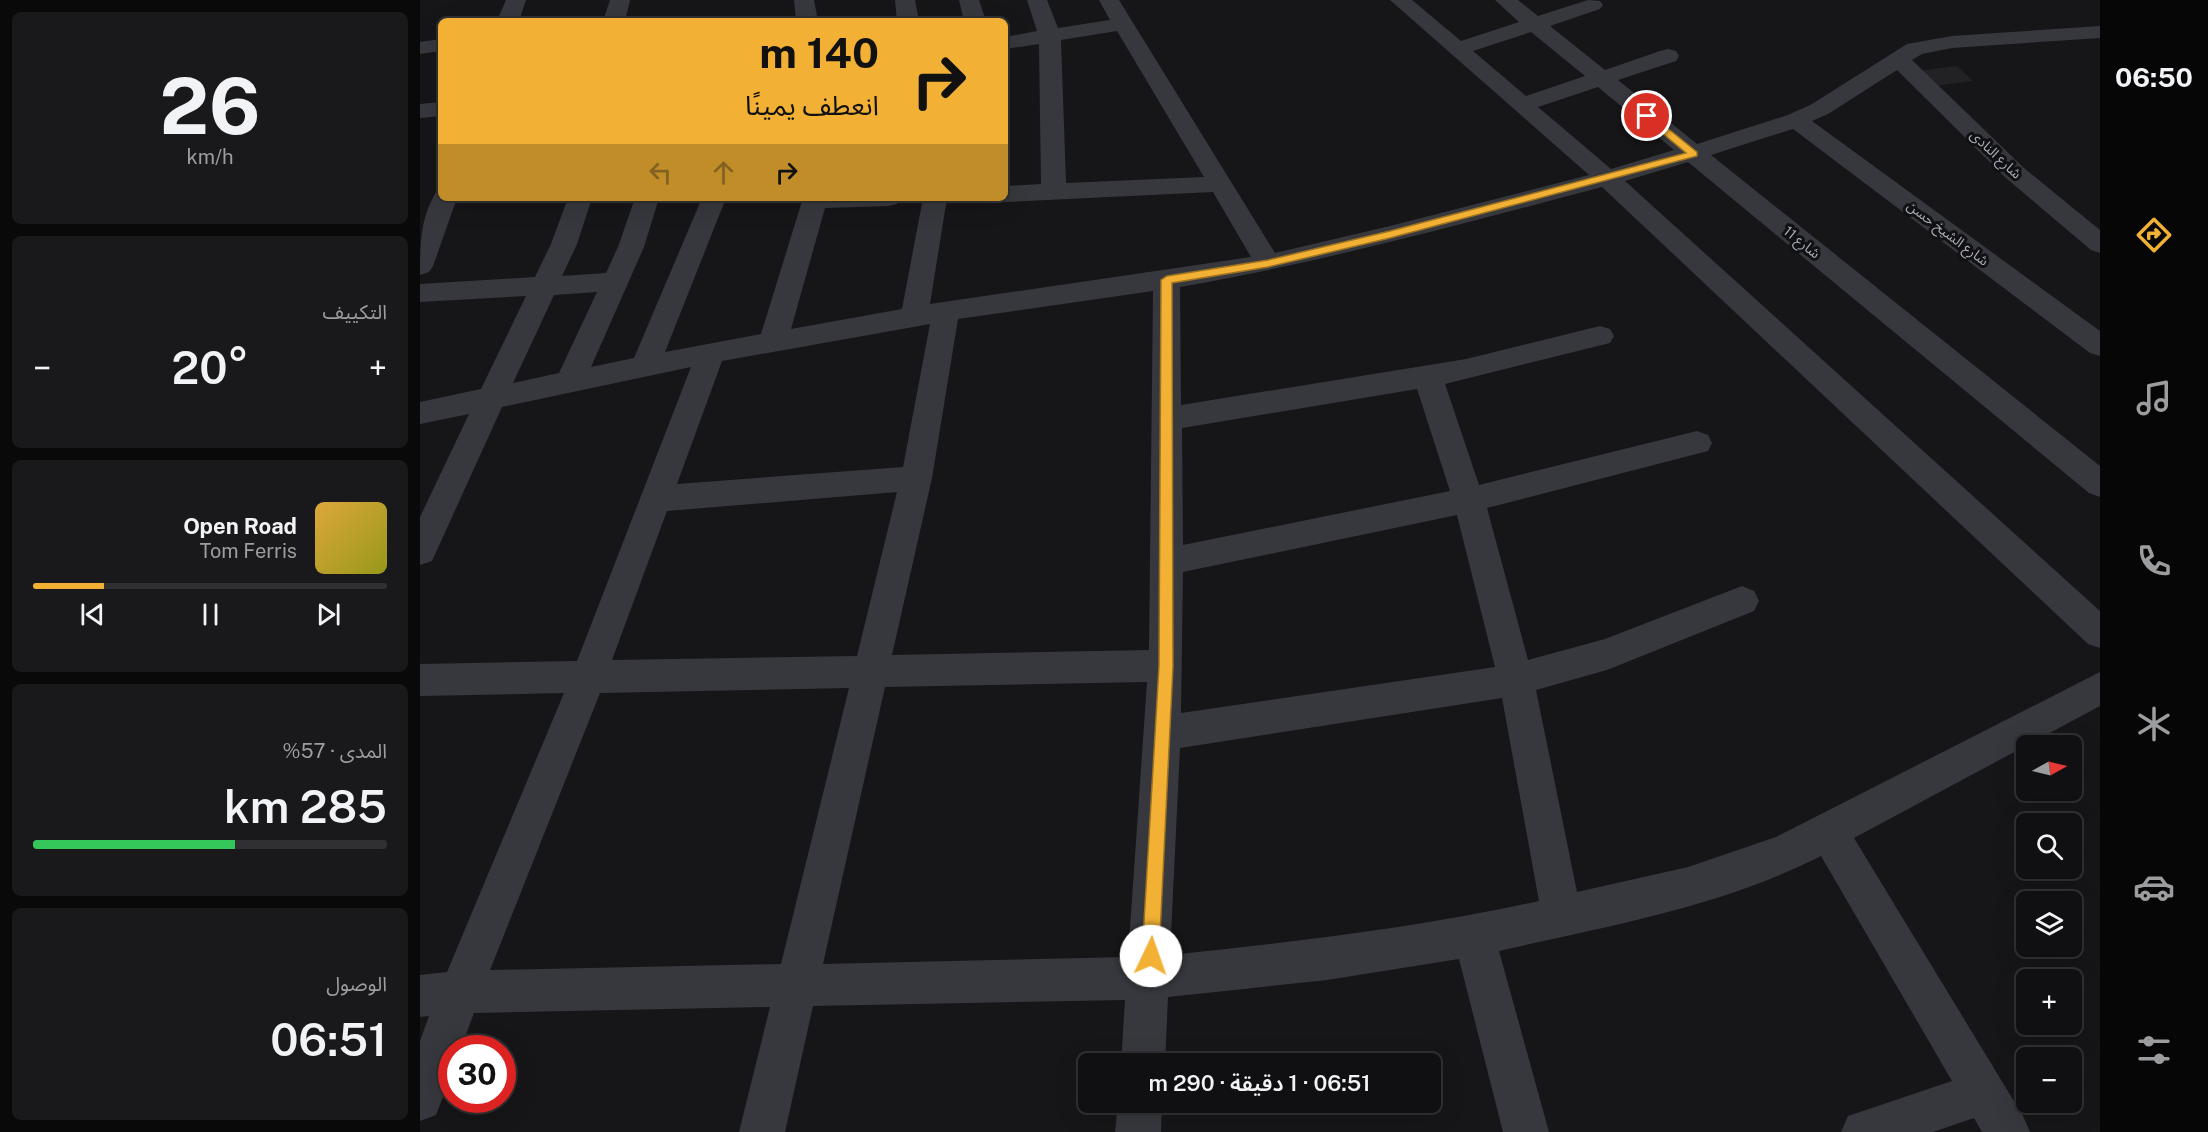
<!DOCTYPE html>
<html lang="ar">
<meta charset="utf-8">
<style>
:root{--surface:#101012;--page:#19191b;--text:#f1f3f6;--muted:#9c9d9f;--line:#303032;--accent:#f2b134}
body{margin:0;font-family:"Public Sans","Noto Sans Arabic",sans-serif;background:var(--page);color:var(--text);direction:rtl;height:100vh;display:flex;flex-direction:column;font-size:22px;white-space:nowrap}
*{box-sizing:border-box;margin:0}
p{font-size:20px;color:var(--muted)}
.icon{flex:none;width:33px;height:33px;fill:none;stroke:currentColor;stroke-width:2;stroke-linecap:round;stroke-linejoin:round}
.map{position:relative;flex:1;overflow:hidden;direction:ltr}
.sheet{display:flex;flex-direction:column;gap:12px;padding:12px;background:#09090a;width:420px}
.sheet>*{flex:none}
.banner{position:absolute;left:18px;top:18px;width:570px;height:183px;border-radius:9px;box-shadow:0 6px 24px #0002,0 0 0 2px var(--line);direction:rtl;background:#f2b134;color:#111;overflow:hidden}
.needle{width:39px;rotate:82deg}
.tools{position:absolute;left:1596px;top:735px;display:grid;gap:12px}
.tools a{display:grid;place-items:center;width:66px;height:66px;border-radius:9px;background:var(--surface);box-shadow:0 6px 24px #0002,0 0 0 2px var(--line);font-size:30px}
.speed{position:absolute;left:18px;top:1035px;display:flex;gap:12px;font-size:30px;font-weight:700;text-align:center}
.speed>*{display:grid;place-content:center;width:78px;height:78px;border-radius:50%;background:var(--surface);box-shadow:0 6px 24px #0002,0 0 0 2px var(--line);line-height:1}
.speed .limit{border:9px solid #d22;background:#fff;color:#111}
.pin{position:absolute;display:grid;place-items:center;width:51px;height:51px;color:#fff;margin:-26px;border:3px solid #fff;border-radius:50%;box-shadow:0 2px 6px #0007}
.me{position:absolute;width:66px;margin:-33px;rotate:3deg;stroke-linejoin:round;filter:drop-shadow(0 0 4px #0008)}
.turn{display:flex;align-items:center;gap:21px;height:126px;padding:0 30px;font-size:27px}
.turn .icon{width:78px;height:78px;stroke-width:2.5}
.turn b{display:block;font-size:42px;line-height:51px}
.lanes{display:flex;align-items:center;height:57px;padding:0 30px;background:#0003;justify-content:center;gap:30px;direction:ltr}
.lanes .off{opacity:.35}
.big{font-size:45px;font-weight:600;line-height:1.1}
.sheet .widget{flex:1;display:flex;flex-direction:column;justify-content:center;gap:9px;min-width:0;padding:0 21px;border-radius:9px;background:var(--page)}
.sheet .dial{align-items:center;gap:0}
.dial b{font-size:78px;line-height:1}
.song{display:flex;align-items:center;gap:18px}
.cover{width:72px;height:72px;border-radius:9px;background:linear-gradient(135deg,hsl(40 70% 55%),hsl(60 70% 35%))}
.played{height:6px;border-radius:3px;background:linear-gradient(90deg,var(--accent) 20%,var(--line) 20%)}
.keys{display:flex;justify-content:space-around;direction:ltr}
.heat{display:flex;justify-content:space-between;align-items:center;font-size:33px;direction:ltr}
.charge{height:9px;border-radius:4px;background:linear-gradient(90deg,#34c759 57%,var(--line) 0)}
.trip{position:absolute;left:658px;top:1053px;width:363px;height:60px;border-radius:9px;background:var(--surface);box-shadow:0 6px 24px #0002,0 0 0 2px var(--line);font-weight:600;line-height:60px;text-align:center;direction:rtl}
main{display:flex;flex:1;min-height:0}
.tab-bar{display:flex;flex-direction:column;width:108px;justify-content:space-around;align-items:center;background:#060607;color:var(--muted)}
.tab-bar .icon{width:42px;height:42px}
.tab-bar .on{color:var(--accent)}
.tab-bar b{font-size:27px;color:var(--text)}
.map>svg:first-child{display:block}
</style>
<main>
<nav class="tab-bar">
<b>06:50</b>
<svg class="icon on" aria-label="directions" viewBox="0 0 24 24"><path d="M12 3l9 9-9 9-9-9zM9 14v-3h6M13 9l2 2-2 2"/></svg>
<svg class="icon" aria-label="music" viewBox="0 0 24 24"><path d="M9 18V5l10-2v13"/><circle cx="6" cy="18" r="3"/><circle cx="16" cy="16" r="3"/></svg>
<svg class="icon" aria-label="phone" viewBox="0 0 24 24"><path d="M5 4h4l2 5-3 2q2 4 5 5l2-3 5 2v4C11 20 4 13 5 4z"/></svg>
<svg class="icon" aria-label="climate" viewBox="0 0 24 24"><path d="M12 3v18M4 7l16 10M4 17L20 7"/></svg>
<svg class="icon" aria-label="car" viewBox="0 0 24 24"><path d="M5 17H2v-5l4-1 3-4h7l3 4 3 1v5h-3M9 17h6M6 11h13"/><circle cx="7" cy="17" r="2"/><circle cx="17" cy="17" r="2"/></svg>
<svg class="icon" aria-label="filters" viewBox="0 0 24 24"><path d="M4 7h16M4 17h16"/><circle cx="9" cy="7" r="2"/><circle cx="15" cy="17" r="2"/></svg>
</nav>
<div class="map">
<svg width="1680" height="1132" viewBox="0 0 1680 1132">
<rect width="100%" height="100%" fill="#161618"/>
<polygon fill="#222225" points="1537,66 1553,81 1514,86 1498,71"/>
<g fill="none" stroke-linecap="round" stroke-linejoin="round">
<g fill="#37383d" fill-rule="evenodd">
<polygon points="86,0 106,0 99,21 77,21"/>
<polygon points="190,0 210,0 205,21 183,21"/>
<polygon points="374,0 394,0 398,21 376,21"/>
<polygon points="475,0 495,0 499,21 477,21"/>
<polygon points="539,0 559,0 566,21 544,21"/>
<path d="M607,0H627L638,28L690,20L679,0H699L855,253L970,226L1169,175L970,0H992L1041,41L1099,22L1075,0H1098L1118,16L1168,0L1180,1L1183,5L1180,9L1130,26L1185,70L1240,51L1248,49L1256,51L1259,56L1256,61L1198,80L1277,144L1368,115L1392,104L1487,44L1532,36L1680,26V38L1532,48L1502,54L1492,60L1604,168L1680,230V253L1671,250L1586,178L1477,70L1408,114L1392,121L1680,331V356L1670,353L1373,129L1291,155L1680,466V497L1669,493L1268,162L1205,181L1680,611V648L1668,644L1182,187C1042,224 903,262 760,287L761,405L1046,359L1180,326L1190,329L1194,336L1190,343L1025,384L1059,485L1277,431L1288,435L1292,443L1288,451L1067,508L1108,660L1185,639L1322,586L1334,591L1339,601L1334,611L1187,670L1116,690L1157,892L1268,867L1356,837L1680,672V706L1434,838L1603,1116L1610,1132H1562L1554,1118L1513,1132H1421L1428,1116L1532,1081L1401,856C1301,907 1187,926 1079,951L1129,1132H1083L1039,959L907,980L748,997L745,1064H701L705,1000L393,1006L365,1132H319L350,1007L54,1013L41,1048H32V1074L16,1115L0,1121V1041L9,1016L0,1017V975L27,972L144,693L0,696V664L157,661L271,367L82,407L12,561L0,565V517L49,414L0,424V402L61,389L106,296L0,302V284L115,277L131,244L148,198H172L157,244L142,276L186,273L198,247L215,198H239L224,247L171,367L214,358L282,198H306L245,352L341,334L383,198H480L477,204L468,206L405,208L371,329L482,309L503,198H527L510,304L831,257L793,192L585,202L576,200L575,198H585V186L621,184L619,44L585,49V37L617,31ZM697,31L784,177L646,183L641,40ZM1111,32L1165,76L1106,96L1053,51ZM1178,87L1254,150L1191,169L1118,107ZM733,291L729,650L472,655L512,478L538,319ZM177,292L139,373L93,383L134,295ZM510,324L483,467L257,484L302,361ZM997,389L1030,491L763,545L762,428ZM477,492L437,656L192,660L247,511ZM1037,515L1075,667L761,713L763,572ZM727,682L708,957L403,964L465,687ZM429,688L361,964L70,970L180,693ZM1082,698L1119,901C997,928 874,942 750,955L760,748Z"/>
<polygon points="21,39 21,51 0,54 0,42"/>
<polygon points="21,102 21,116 0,118 0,104"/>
<path d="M21,191V198H37L13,266L9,272L0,275C0,245 0,219 16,192Z"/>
<polygon points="698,1102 742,1102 741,1132 695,1132"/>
</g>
</g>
<polygon fill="#f2b134" stroke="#9d7322" stroke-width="1.5" points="1224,114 1230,114 1277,152 1277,156 970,238 848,267 752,283 753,666 739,956 737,962 731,964 725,962 722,956 739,666 741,280 747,276 848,260 970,231 1266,153 1224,118"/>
<g text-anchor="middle" stroke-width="6" stroke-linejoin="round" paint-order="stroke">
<g font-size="14" fill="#a8adb8" stroke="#111113">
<text transform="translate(1576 154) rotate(43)" y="5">شارع النادى</text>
<text transform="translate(1528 233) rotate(37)" y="5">شارع الشيخ حسن</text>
<text transform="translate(1382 242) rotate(39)" y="5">شارع 11</text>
</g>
</g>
</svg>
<div class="tools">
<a><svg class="needle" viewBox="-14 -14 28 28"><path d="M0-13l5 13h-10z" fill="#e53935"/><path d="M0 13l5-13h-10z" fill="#9c9d9f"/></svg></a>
<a><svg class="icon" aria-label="search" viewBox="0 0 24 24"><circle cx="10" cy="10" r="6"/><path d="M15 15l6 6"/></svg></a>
<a><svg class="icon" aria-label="layers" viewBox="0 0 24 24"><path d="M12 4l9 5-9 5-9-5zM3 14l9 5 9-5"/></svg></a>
<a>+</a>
<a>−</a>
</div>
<div class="speed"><div class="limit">30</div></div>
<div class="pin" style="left:1227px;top:116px;background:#d93025"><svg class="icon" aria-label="arrive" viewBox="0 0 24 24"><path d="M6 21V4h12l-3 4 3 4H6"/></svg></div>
<svg class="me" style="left:731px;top:956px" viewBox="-20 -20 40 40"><circle r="19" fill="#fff"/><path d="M0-13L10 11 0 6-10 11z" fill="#f2b134"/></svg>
<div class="trip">06:51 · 1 دقيقة · 290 m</div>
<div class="banner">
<div class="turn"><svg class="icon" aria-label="right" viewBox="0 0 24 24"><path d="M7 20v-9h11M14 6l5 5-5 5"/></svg><div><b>140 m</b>انعطف يمينًا</div></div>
<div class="lanes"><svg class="icon off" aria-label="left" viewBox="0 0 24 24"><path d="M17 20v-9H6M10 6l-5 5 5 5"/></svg><svg class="icon off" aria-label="ahead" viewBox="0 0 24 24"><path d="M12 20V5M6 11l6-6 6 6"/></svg><svg class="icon" aria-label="right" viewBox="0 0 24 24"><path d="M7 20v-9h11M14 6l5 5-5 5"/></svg></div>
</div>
</div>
<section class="sheet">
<div class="widget dial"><b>26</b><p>km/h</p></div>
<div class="widget"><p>التكييف</p>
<div class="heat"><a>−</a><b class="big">20°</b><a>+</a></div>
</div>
<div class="widget">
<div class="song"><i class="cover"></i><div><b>Open Road</b><p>Tom Ferris</p></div></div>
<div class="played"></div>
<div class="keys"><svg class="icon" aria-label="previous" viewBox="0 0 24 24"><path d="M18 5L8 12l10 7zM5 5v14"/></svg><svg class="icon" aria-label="pause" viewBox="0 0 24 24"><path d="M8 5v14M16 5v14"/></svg><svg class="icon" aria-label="next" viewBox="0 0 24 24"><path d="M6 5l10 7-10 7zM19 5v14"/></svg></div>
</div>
<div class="widget"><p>المدى · 57%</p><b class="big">285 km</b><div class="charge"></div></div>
<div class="widget"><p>الوصول</p><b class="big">06:51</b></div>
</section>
</main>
